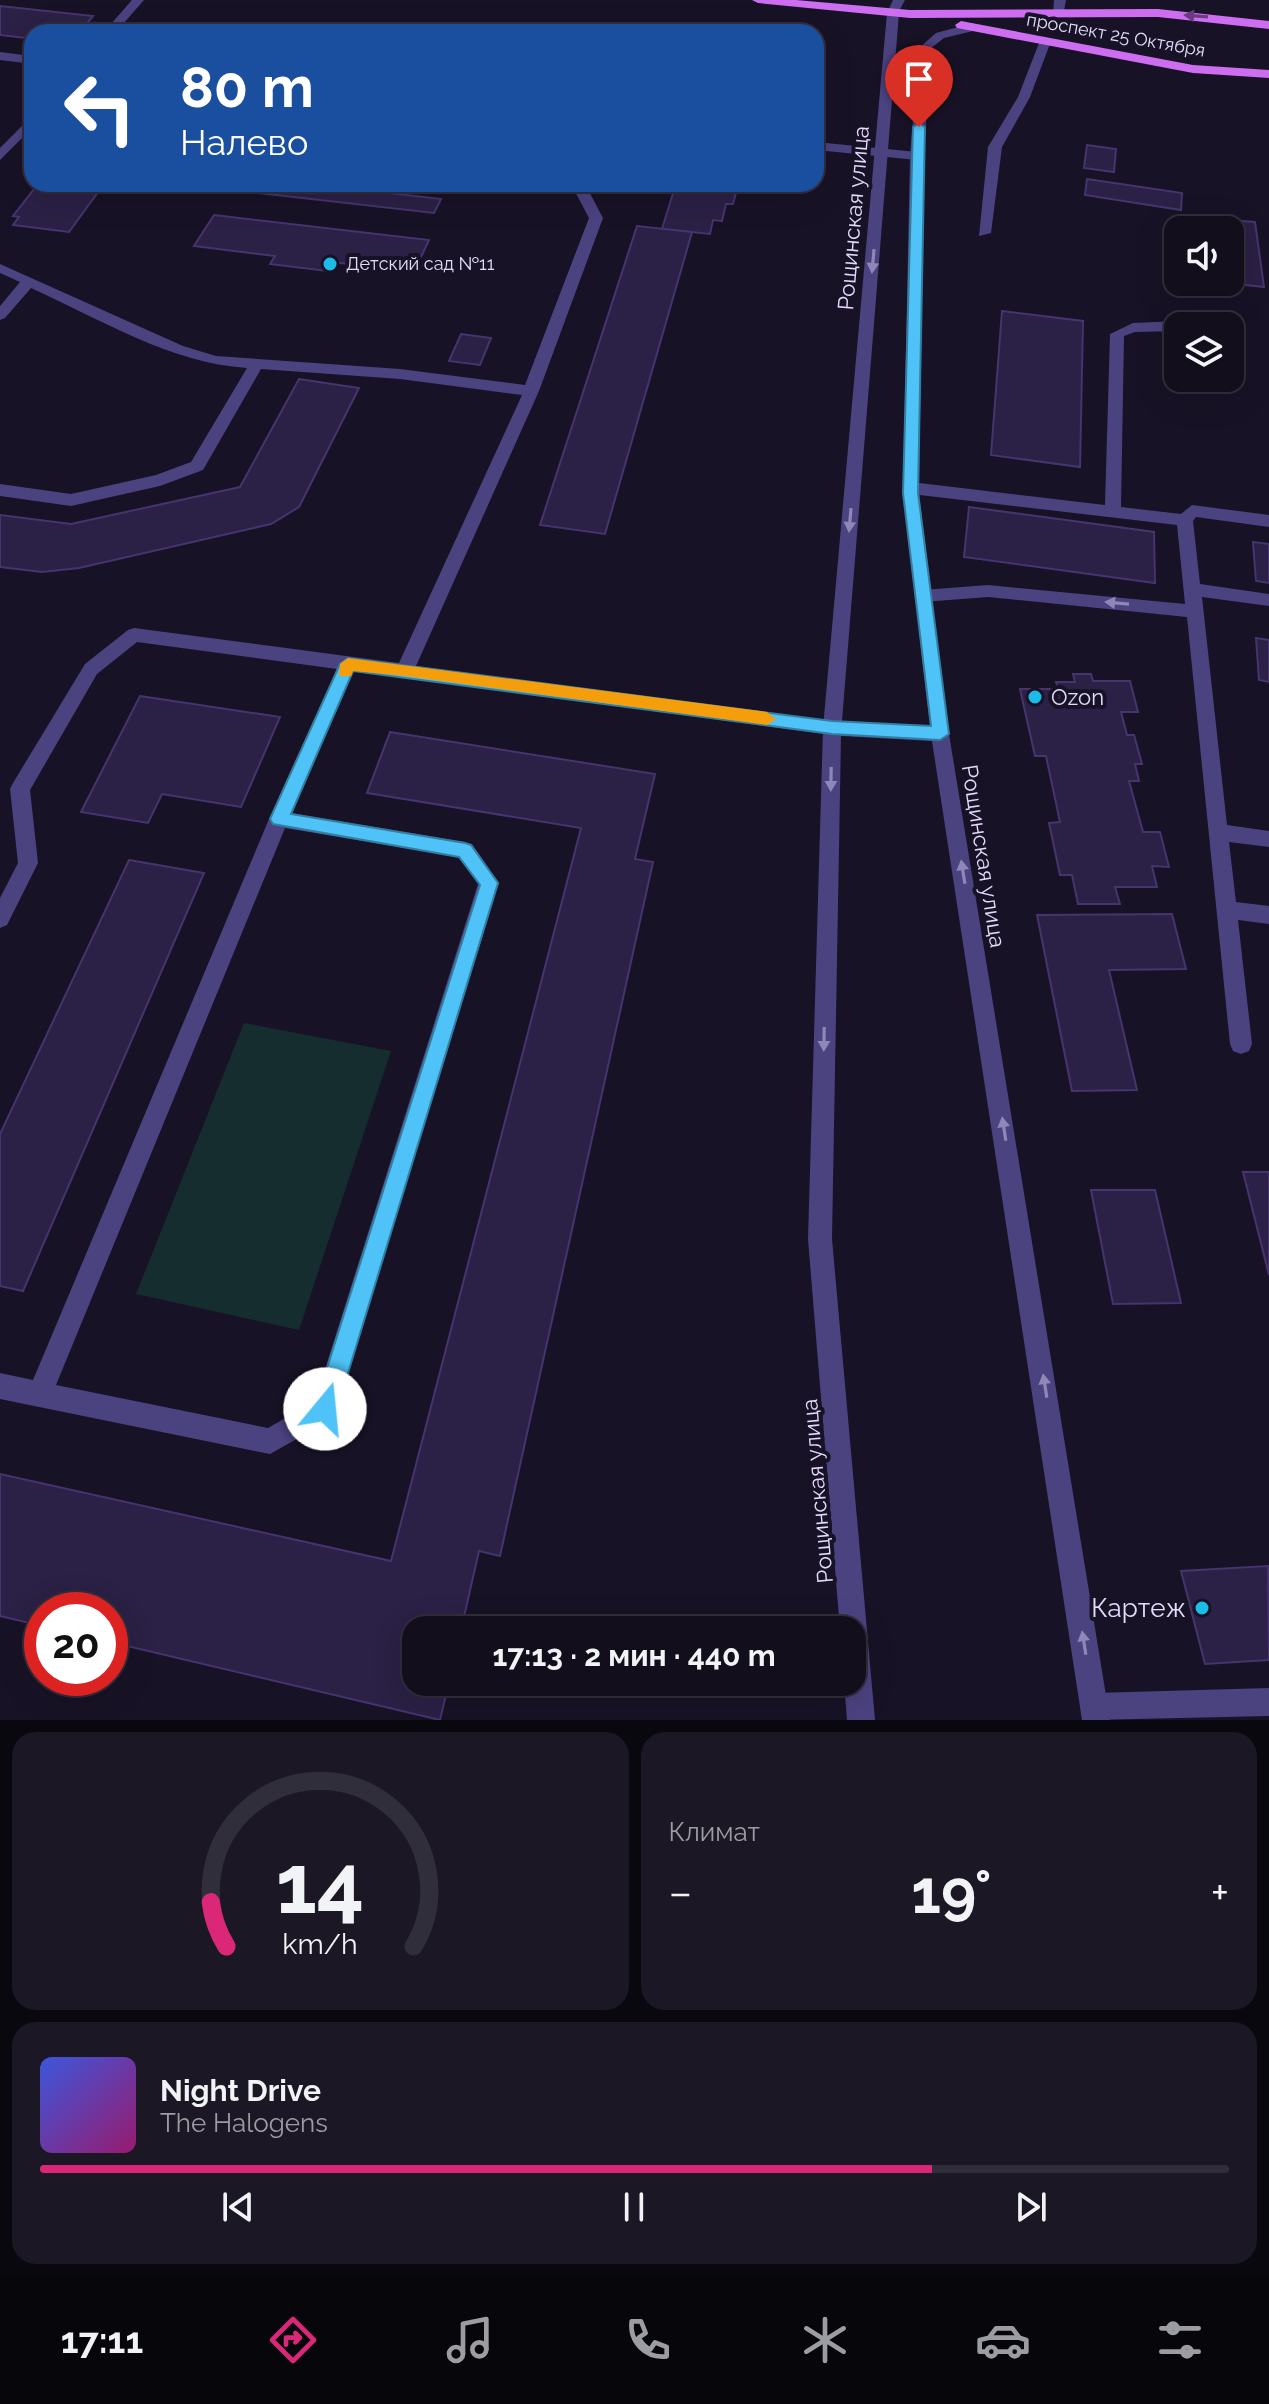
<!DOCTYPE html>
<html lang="ru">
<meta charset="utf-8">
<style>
:root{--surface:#120e1c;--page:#1b1725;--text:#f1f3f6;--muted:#9c9ca3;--line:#312e3b;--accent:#db2777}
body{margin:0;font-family:Raleway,sans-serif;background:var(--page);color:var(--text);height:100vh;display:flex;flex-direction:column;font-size:30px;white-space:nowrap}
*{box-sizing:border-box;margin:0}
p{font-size:26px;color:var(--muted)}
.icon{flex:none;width:44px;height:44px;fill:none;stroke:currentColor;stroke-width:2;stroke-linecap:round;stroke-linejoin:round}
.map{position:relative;height:1720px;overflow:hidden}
.panel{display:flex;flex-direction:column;gap:12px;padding:12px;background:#0a080f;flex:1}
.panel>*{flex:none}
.hud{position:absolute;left:24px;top:24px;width:800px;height:168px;border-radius:24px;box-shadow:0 8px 32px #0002,0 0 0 2px var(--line);background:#1a4fa0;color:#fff;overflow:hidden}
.fabs{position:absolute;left:1164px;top:216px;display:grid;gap:16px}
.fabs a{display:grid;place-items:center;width:80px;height:80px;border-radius:16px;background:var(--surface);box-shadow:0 8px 32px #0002,0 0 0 2px var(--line);font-size:40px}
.speed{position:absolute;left:24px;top:1592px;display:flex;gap:16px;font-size:40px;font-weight:700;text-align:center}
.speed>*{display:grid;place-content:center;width:104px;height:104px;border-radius:50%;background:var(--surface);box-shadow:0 8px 32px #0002,0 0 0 2px var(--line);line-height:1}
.speed .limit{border:12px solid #d22;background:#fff;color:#111}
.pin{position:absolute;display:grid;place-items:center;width:68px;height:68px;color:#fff;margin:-82px -34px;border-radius:50% 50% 50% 0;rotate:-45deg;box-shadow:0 0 8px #0007}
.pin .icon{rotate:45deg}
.me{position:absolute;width:88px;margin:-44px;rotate:17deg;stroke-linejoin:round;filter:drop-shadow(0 0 6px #0008)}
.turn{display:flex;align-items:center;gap:28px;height:168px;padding:0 24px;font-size:36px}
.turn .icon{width:104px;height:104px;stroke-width:2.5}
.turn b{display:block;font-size:56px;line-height:68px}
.big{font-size:60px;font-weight:700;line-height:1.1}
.panel .widget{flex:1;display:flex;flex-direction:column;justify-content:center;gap:12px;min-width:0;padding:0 28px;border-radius:24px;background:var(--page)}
.panel .dial{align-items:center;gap:0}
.dial svg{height:208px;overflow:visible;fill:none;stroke:var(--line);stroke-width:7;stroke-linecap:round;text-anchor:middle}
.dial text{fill:var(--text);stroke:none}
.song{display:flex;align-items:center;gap:24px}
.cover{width:96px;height:96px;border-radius:12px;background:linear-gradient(135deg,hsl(230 70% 55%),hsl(320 70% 35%))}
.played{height:8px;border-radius:4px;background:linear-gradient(90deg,var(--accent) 75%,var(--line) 75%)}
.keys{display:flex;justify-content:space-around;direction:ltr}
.heat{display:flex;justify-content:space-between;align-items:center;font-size:44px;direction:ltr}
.panel .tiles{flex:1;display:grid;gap:12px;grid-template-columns:1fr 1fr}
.widget:last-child{grid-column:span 2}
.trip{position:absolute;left:402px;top:1616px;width:464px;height:80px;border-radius:24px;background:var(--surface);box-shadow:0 8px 32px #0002,0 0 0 2px var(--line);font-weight:700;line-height:80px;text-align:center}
.menu{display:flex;height:128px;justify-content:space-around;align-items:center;background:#07060b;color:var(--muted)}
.menu .icon{width:56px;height:56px}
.menu .selected{color:var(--accent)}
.menu b{font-size:36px;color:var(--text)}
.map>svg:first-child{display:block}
</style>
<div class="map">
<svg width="1269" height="1720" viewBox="0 0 1269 1720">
<rect width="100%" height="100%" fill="#181226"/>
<polygon fill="#162d2f" points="244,1023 391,1051 299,1330 136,1294"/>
<g fill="#2b2045" stroke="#46346e" stroke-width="2">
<polygon points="0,6 93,16 80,32 32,32 26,38 0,35"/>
<polygon points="193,26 256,32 188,32"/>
<polygon points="1087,145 1116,149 1114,172 1084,168"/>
<polygon points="1087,179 1182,193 1181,210 1085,195"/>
<polygon points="38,184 104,184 69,232 13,225 19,217 13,216"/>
<polygon points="237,184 312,184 441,199 434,213 233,190"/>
<polygon points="652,184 724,184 723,188 737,189 733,204 726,204 722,221 713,220 710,234 662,229 674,190 651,188"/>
<polygon points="214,215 429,240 414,272 332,262 327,271 270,264 275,256 194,246"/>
<polygon points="1229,220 1255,222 1264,287 1237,284"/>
<polygon points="637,226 692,232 605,534 540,525"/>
<polygon points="1002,311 1083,321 1080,467 991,455"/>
<polygon points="461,334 491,338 480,365 449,361"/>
<polygon points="299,379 359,388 299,507 271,524 79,568 42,572 0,567 0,515 71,524 240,487"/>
<polygon points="969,507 1154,532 1155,583 964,557"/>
<polygon points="1253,542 1269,544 1269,583 1256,581"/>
<polygon points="1256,638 1269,640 1269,682 1259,680"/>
<polygon points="1073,674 1091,674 1093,681 1130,681 1138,712 1121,712 1127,735 1134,735 1142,764 1135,764 1139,781 1129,781 1143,832 1160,832 1169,867 1152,866 1157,887 1115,887 1120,904 1078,904 1072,875 1060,875 1049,823 1060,822 1046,756 1035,756 1020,689 1058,689 1056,682 1075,682"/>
<polygon points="140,696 280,717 241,807 162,794 148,823 81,812"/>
<polygon points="390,732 655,774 635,859 653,862 500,1556 479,1551 461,1630 416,1630 416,1682 449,1682 440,1720 110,1642 110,1610 42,1610 42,1626 0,1616 0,1474 391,1561 581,828 367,793"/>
<polygon points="129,860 204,873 23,1291 0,1286 0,1134"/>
<polygon points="1172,914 1186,969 1109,970 1137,1090 1072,1091 1037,915"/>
<polygon points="1243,1172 1269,1172 1269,1275"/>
<polygon points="1091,1190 1155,1190 1181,1303 1113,1304"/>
<polygon points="1268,1566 1269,1660 1205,1664 1181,1571"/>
</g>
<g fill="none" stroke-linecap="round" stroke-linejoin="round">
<g fill="#4b4280" fill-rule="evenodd">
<polygon points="132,0 144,0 116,32 104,32"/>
<polygon points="893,0 905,0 897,15 893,17 887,13"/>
<polygon points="1041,38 1051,41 1030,97 1002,147 991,233 979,236 988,147 1018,97"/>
<polygon points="0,52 32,56 32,64 0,60"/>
<polygon points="32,116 32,128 0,160 0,148"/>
<polygon points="816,142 917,152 924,156 917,160 816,150"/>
<path d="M571,184H585L603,218L539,391L416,666L832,721L841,728L832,735L354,671L291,813L465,842L472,844L499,883L334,1418L270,1454L0,1399V1373L33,1380L269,819L337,669L137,642L97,674L30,790L38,863L7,925L0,928V898L18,863L10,789L13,783L85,664L128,630L134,628L399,663L522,395L400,379L261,369L203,470L160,486L71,506L0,496V484L71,494L156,475L191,462L247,368C170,363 100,319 31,288L5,318L0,320V306L20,282L0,273V264L183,346L216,356L400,369L525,385L589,218ZM285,828L459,857L478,884L315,1401L268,1428L56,1385Z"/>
<polygon points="1178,321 1185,326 1178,326 1178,331 1135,332 1124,336 1121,507 1181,514 1192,505 1269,515 1269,527 1196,517 1193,521 1200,584 1269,594 1269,606 1202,597 1227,825 1269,831 1269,847 1229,842 1236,902 1269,906 1269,924 1238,920 1252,1044 1249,1051 1241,1054 1233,1051 1230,1044 1187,617 988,597 923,602 914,596 923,590 988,585 1185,604 1177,525 911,494 903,488 911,482 1105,505 1110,334 1133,323"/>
<polygon points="1269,1688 1269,1716 1091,1720 1084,1717 1080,1707 1084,1697 1094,1693"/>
</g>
<g fill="#4b4280" fill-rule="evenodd">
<polygon points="1054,0 1066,0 1063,16 1053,14"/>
<polygon points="893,9 899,13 842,721 930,726 903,493 910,156 919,48 936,33 973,23 979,27 977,30 944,38 931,48 924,156 919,493 949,734 1110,1720 1082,1720 932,741 841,736 832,1239 875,1720 847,1720 844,1682 852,1682 852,1630 840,1630 808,1239 823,728 887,13"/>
</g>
<g fill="#cd6df0" fill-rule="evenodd">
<polygon points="752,0 796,0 910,10 1158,9 1269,21 1269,29 1158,17 910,18 758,3"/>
<polygon points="961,21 1193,65 1269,70 1269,78 1193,73 957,28 955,25"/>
</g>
</g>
<defs><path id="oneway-solid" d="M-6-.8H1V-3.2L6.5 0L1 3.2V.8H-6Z" transform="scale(2)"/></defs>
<use fill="#693b81" href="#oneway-solid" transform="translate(1196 16) rotate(-176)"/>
<g fill="#8f87b7">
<use href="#oneway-solid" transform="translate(873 261) rotate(95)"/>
<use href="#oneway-solid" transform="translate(850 520) rotate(95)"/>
<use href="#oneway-solid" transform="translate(1117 603) rotate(-175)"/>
<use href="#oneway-solid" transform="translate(831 779) rotate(91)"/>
<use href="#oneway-solid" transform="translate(963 872) rotate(-99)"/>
<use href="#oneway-solid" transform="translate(824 1039) rotate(91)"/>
<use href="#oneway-solid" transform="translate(1004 1129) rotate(-99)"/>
<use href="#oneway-solid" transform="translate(1045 1386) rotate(-99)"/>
<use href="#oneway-solid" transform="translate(1084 1643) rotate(-99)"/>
</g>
<polygon fill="#4fc3f7" stroke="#337fa1" stroke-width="2" points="919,123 925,127 918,493 949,734 940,740 832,734 353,671 291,814 465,843 471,845 498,883 337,1409 333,1417 325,1420 317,1417 314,1409 480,885 459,857 273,824 270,819 340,664 348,658 832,721 931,726 903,493 913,127"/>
<polygon fill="#f59e0b" points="348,658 767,712 776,719 767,725 405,676 353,671 351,676 339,676 340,664"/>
<g fill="#1abde8" stroke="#181226" stroke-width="3">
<circle cx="330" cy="264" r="8"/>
<circle cx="1035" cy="697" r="8"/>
<circle cx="1202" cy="1608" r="8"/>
</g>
<g text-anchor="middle" stroke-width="8" stroke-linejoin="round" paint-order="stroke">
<g font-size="18" fill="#e2dbfb" stroke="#181226">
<text transform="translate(1116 35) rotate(10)" y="6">проспект 25 Октября</text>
</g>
<g font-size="18" fill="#e2dbfb" stroke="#181226" text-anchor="start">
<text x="346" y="270">Детский сад №11</text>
</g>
<g font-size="22" fill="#e2dbfb" stroke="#181226">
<text transform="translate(853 218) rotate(-85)" y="8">Рощинская улица</text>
<text transform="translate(984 856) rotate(81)" y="8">Рощинская улица</text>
<text transform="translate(817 1491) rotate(-95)" y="8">Рощинская улица</text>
</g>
<g font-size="22" fill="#e2dbfb" stroke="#181226" text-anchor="start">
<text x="1051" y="705">Ozon</text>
</g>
<g font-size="26" fill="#e2dbfb" stroke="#181226" text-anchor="end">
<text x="1186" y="1617">Картеж</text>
</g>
</g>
</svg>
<div class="fabs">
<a><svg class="icon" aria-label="sound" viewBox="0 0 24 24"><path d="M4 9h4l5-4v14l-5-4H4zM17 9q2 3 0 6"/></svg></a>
<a><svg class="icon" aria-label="layers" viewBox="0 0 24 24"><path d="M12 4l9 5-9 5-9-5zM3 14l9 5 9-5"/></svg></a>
</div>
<div class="speed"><div class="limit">20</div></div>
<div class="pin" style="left:919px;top:127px;background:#d93025"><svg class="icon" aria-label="arrive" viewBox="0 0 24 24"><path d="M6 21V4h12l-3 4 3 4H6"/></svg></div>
<svg class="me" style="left:325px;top:1409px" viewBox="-20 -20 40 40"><circle r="19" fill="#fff"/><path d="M0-13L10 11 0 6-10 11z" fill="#4fc3f7"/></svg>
<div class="trip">17:13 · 2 мин · 440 m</div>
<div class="hud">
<div class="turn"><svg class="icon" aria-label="left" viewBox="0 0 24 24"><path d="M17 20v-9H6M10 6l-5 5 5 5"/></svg><div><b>80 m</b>Налево</div></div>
</div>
</div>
<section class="panel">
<div class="tiles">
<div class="widget dial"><svg viewBox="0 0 100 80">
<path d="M14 69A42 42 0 1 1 86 69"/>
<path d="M14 69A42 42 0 0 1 8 52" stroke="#db2777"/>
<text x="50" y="56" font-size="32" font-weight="700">14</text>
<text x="50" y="72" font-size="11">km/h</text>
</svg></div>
<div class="widget"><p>Климат</p>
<div class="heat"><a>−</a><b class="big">19°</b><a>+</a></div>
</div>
<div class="widget">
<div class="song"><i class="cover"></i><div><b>Night Drive</b><p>The Halogens</p></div></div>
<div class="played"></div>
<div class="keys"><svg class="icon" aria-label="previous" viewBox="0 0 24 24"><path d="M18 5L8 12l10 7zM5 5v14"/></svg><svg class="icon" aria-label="pause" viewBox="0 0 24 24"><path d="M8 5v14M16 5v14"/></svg><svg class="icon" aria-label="next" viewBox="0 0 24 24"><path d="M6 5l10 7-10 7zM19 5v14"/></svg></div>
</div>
</div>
</section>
<nav class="menu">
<b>17:11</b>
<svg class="icon selected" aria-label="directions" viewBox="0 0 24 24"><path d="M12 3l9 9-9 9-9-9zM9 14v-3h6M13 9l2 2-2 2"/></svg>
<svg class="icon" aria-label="music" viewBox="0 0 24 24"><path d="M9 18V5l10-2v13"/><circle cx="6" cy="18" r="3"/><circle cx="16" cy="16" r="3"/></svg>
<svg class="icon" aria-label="phone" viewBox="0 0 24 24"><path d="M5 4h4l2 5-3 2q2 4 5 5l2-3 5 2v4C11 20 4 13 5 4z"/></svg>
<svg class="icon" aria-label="climate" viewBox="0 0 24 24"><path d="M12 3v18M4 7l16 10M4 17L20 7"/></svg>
<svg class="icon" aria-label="car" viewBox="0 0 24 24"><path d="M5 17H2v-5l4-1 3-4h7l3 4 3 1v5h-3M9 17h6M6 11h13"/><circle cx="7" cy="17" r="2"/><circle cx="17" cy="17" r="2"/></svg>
<svg class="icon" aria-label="filters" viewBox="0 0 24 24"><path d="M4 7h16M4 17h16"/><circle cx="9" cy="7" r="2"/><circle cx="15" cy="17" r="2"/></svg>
</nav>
